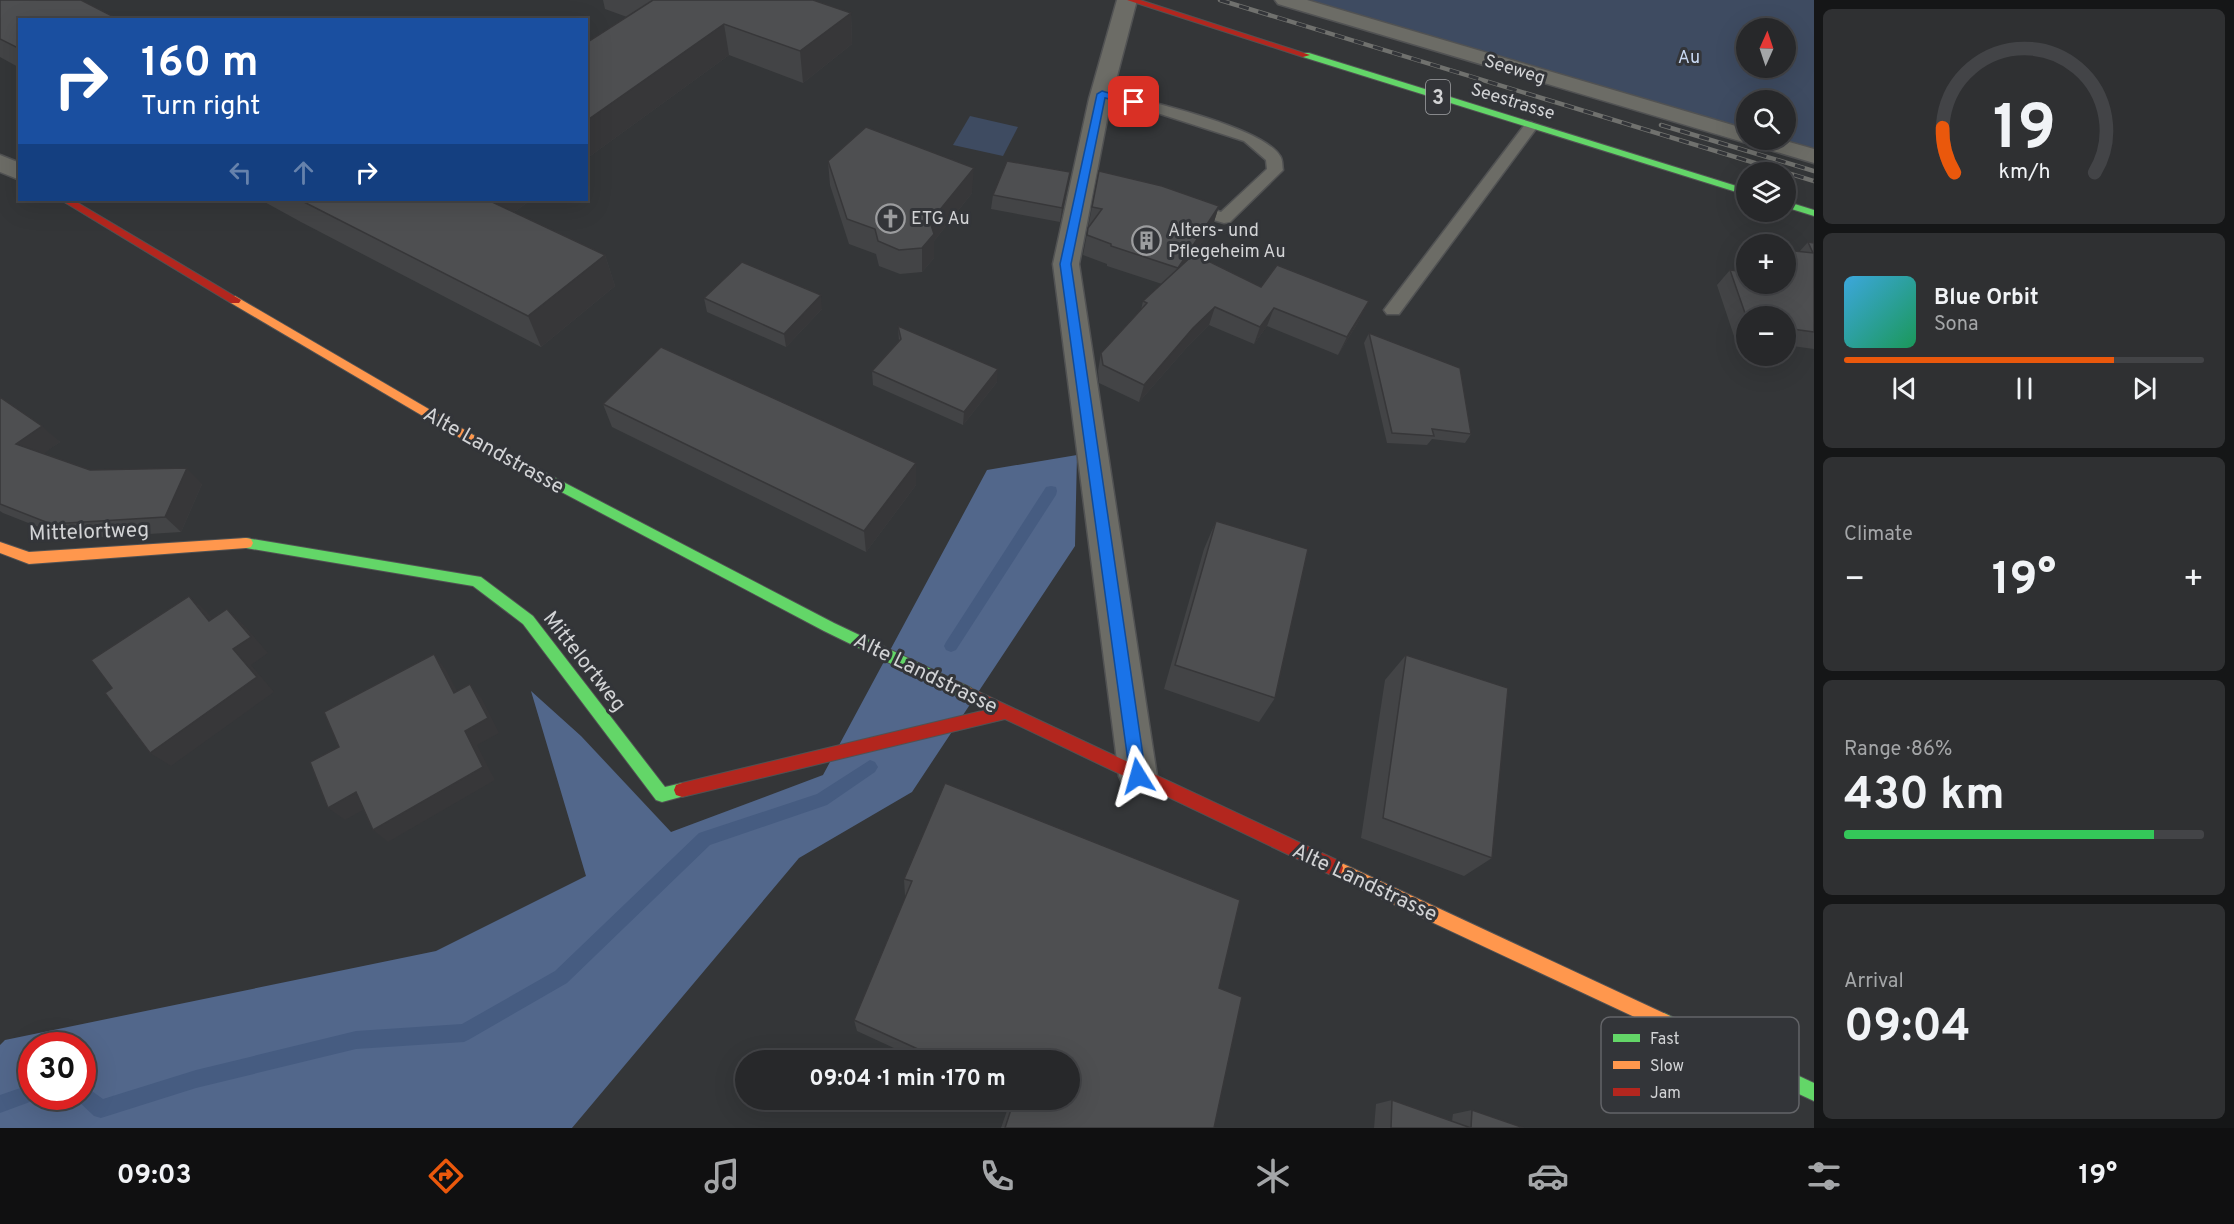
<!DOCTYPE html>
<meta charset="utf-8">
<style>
:root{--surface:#27282a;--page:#2f3032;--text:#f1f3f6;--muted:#a4a6a8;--line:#434447;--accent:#ea580c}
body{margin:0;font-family:Overpass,sans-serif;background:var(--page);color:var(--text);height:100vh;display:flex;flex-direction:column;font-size:22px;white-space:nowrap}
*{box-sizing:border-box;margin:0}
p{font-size:20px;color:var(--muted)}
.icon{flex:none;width:33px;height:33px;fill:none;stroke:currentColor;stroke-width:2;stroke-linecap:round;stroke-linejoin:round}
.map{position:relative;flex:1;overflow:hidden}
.sheet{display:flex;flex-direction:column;gap:9px;padding:9px;background:#151617;width:420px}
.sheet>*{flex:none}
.hud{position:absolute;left:18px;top:18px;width:570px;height:183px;border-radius:0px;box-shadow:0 6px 24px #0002,0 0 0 2px var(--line);background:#1a4fa0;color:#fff;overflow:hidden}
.needle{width:39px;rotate:3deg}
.buttons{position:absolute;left:1736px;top:18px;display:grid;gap:12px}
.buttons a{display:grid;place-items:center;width:60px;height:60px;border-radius:50%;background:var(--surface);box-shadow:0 6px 24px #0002,0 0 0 2px var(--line);font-size:30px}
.speed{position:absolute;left:18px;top:1032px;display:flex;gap:12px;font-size:30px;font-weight:700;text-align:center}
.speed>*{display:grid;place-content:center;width:78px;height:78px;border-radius:50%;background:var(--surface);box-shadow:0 6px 24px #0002,0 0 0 2px var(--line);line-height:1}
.speed .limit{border:9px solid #d22;background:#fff;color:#111}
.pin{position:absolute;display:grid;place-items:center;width:51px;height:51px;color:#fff;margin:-26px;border-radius:12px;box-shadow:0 3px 9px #0006}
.me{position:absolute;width:66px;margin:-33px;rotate:352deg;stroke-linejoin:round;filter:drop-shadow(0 0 4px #0008)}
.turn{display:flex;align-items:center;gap:21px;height:126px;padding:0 24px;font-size:27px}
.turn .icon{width:78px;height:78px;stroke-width:2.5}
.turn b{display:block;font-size:42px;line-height:51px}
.lanes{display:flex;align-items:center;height:57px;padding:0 24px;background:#0003;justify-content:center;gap:30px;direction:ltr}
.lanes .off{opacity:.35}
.big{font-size:45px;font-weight:700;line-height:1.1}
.sheet .tile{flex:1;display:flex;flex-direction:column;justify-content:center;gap:9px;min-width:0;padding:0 21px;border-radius:9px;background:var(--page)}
.sheet .dial{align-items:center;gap:0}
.dial svg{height:156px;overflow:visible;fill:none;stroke:var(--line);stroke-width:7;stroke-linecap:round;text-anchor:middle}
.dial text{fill:var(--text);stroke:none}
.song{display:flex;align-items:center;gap:18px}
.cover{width:72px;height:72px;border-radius:9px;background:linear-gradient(135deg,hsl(200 70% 55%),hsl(150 70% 35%))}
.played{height:6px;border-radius:3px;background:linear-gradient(90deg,var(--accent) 75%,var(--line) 75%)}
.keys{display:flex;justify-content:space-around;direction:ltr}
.heat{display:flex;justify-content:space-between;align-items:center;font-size:33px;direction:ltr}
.charge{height:9px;border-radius:4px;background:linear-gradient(90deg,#34c759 86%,var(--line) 0)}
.trip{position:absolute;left:735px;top:1050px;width:345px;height:60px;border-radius:30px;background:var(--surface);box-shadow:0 6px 24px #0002,0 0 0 2px var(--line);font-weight:700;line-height:60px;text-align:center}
.menu{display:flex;height:96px;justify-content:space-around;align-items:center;background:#101011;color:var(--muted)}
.menu .icon{width:42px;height:42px}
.menu .selected{color:var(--accent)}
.menu b{font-size:27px;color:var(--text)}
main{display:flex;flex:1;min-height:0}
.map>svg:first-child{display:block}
</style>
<main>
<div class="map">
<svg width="1814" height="1128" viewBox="0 0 1814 1128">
<rect width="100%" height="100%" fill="#343638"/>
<g fill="#3e4b61" fill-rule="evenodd">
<path d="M1285,0H1814V156L1758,140H1785V100H1746V136ZM1746,28H1785V68H1746Z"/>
<polygon points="970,116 1018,127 1003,156 953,145"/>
</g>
<path fill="#52678b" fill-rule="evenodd" d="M1077,455L1075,546L912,792L799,858L572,1128H0V1045L5,1040L436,951L586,876L531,691L581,736L671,832L823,775L987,470ZM32,1046H82V1096H32Z"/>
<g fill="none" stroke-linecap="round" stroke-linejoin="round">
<g fill="#465c81" fill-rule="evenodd">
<polygon points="1051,486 1056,487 1057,491 1056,495 956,650 951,652 946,650 944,646 946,642 1046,487"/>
<polygon points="870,760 875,762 878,767 875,772 827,805 710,845 567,983 470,1039 464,1042 356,1049 196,1088 101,1118 94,1116 76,1099 74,1096 82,1096 82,1084 103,1099 196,1070 356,1031 462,1024 555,971 699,833 817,794"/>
<polygon points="32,1084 32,1096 40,1096 38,1099 0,1113 0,1095"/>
</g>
<defs>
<g id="lane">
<path d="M1102,90C1139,99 1262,126 1280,156C1283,160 1282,166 1283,170L1230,222L1224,223L1185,212L1183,208L1185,204L1191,203L1221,212L1267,169L1266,160L1244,141L1145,109L1097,97L1095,94Z"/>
<polygon points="1531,122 1538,126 1399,314 1387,314 1384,310 1387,306 1526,123"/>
</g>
<g id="street">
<polygon points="1117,0 1137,0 1111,99 1079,264 1157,776 1151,789 1138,794 1125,789 1119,776 1053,264 1089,99"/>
<polygon points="1275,0 1307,0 1746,129 1746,140 1782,140 1814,149 1814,163 1278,4"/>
<polygon points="0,155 20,163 20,180 0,172"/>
</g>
<g id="fast">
<polygon points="1303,53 1309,53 1746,189 1746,195 1303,57"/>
<polygon points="1785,201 1814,210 1814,216 1785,207"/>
<polygon points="471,434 834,623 971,688 973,693 971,698 966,700 961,698 824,631 467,442 465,439 467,436"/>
<polygon points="246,538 481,577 533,616 665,787 682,783 688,785 690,790 688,795 662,802 656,800 523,624 473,586 246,548 241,547 239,543 241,539"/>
<polygon points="1664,1013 1814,1083 1814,1101 1658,1028 1655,1022 1658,1016"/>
</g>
<g id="slow">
<polygon points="235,296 475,436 477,439 475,442 467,442 231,303 231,297"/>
<polygon points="246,538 251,539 253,543 251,547 246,548 29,564 0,553 0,542 29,552"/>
<polygon points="1335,860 1670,1016 1673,1022 1670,1028 1664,1031 1658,1028 1329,874 1327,868 1329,862"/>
</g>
<g id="jam">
<polygon points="1127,0 1140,0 1310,55 1303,57"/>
<polygon points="61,200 73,200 241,300 239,303 231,303"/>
<polygon points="966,686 1341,862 1343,868 1341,874 1335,876 1329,874 1005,719 682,797 676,795 674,790 676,785 682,783 986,710 961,698 959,693 961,688"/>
</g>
</defs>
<use href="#lane" stroke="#515253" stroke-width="3"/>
<use href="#street" stroke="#515253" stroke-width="3"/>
<use href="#fast" stroke="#515253" stroke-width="2"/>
<use href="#slow" stroke="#515253" stroke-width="2"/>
<use href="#jam" stroke="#515253" stroke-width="2"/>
<use href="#lane" fill="#6c6c66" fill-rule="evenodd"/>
<use href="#street" fill="#6c6c66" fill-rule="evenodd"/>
<use href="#fast" fill="#63d668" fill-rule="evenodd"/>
<use href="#slow" fill="#ff974d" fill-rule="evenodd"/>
<use href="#jam" fill="#b3261e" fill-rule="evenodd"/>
<defs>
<g id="rail">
<polyline points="1220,0 1814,181"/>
<polyline points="1661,125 1814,171"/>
</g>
</defs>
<use href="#rail" stroke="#70716e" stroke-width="4.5"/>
<use href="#rail" stroke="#333539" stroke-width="3" stroke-dasharray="10" stroke-linecap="butt"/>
</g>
<g fill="#434446">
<polygon points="0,0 20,20 20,68 0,57"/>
<polygon points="603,0 813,0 851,13 852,44 803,83 729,55 586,159 586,43 627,17 605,9"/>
<polygon points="828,161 972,193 934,241 934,258 922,272 900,274 879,266 876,254 849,244 830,185"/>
<polygon points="1068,186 1060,222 991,209 993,195"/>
<polygon points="261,200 531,200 514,212 605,255 615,286 541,347 301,222"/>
<polygon points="1219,206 1213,225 1194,254 1261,287 1360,319 1338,355 1267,326 1254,344 1209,325 1188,346 1139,402 1099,383 1098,371 1101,353 1141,310 1143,301 1162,284 1107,266 1107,264 1083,255 1092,207"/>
<polygon points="1808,242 1814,243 1814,349 1785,345 1785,316 1746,316 1746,340 1735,339 1717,285 1730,270 1785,284 1785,250 1799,252"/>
<polygon points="704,298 822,309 786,347 707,312"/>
<polygon points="898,326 997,382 963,425 873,385 872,371 899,341"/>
<polygon points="1369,333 1471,434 1465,443 1432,439 1427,445 1387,443 1364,343"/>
<polygon points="0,397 60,442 43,453 90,470 202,484 181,532 69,539 3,513 0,511"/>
<polygon points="603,404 916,485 866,552 612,427"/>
<polygon points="1216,521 1275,698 1259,722 1164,689 1204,549"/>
<polygon points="1406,655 1492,858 1464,876 1361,838 1385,680"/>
<polygon points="904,879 1219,988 1214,1128 1001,1128 1010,1102 1005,1100 1070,1100 1070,1060 920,1060 857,1031 854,1020 906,896 905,896"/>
<polygon points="1392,1100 1452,1121 1453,1114 1472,1110 1524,1128 1374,1128 1376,1104"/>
</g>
<g fill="#373739">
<polygon points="851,13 852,44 803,83 800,51"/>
<polygon points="724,24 729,55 586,159 586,121"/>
<polygon points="974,168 972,193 934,241 934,258 922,272 922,248 930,222"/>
<polygon points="1070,172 1068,186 1060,222 1062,208"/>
<polygon points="482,200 531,200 493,227"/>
<polygon points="1219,206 1213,225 1172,288 1178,268"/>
<polygon points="605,255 615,286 541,347 528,316"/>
<polygon points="821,295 822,309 786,347 784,334"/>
<polygon points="1369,301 1360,319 1338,355 1347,337"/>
<polygon points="1215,307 1209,325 1188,346 1139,402 1144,385 1193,328"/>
<polygon points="1274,308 1267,326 1254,344 1260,327"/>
<polygon points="998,369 997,382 963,425 964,412"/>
<polygon points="42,426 60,442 34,460 16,444"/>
<polygon points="916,463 916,485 866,552 864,531"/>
<polygon points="187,468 202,484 181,532 165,517"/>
<polygon points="189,596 207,612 227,637 209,621"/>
<polygon points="227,609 244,625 268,653 251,665 274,692 171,766 150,753 233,649"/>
<polygon points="434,654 446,670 466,708 454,693"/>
<polygon points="470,684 482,699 499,733 477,745 495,780 388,842 373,830"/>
<polygon points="356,792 372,805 345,820 328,808"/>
</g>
<g fill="#4e4f51" stroke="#373739" stroke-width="1.5">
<polygon points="0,0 81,0 120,20 20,20 20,49 0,39"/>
<polygon points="653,0 813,0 851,13 800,51 724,24 586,121 586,43"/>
<polygon points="866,127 974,168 930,222 934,234 922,248 899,250 878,241 875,229 847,219 828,161"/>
<polygon points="1007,161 1070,172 1062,208 993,195"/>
<polygon points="1099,171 1162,186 1219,206 1178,268 1111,246 1111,244 1087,235 1088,228 1102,209 1092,207"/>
<polygon points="300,200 488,200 605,255 528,316"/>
<polygon points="1808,242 1814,243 1814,332 1785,328 1785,316 1746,316 1730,270 1746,272 1746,284 1785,284 1785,270 1795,271 1785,250 1813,253"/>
<polygon points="1194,254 1261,287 1277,265 1369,301 1347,337 1274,308 1260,327 1215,307 1193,328 1144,385 1103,365 1101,353 1147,303 1143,301"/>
<polygon points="742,262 821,295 784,334 704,298"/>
<polygon points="898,326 998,369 964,412 872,371 901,339"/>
<polygon points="1369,333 1460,368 1471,434 1432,429 1434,436 1392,433"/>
<polygon points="661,347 916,463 864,531 603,404"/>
<polygon points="0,397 42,426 16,444 90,470 187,468 165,517 51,524 0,504"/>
<polygon points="1216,521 1308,549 1275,698 1175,665"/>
<polygon points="189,596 209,621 227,609 251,637 233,649 257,677 150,753 105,693 112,688 91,660"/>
<polygon points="434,654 454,693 470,684 488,718 465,731 483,767 373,830 356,792 328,808 310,762 339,747 324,712"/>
<polygon points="1406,655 1508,688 1492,858 1383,818"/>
<polygon points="945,783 1240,900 1219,988 1242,997 1214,1128 1005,1128 1014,1100 1070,1100 1070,1060 942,1060 854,1020 912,881 904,879"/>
<polygon points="1392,1100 1471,1128 1472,1110 1524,1128 1391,1128"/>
</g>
<polygon fill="#1a73e8" stroke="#114b97" stroke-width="1.5" points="1102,91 1139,102 1134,105 1105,98 1071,264 1146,776 1144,781 1138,783 1133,781 1130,776 1060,264 1097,94"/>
<defs>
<symbol id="church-ring" viewBox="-11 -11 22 22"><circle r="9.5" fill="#333539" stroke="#9b9c9e" stroke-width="1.5"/><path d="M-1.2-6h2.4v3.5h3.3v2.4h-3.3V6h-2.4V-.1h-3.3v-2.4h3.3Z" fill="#9b9c9e"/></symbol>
<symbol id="building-ring" viewBox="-11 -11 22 22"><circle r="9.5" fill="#333539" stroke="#9b9c9e" stroke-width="1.5"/><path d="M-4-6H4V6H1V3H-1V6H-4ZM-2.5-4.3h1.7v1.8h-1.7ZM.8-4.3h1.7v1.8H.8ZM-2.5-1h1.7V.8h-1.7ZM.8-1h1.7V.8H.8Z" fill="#9b9c9e"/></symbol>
</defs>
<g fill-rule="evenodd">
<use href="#church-ring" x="874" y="202" width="33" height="33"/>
<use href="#building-ring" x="1130" y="224" width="33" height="33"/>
</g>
<g text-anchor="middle" stroke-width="6" stroke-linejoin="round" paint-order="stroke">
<g font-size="18" fill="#c9d9f3" stroke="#333539">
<text x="1689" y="63">Au</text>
</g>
<g font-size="18" fill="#d2d3d5" stroke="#333539">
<text transform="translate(1515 69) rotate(17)" y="6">Seeweg</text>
<text transform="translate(1513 101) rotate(17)" y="6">Seestrasse</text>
</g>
<g font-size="18" fill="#d2d3d5" stroke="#333539" text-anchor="start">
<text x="911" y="224">ETG Au</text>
<text x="1168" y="236">Alters- und<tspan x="1168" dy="21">Pflegeheim Au</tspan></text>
</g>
<rect fill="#333539" stroke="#a2a4a6" stroke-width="1.5" x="1426" y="80" width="24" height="34" rx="4.5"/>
<g font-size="20" font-weight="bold" fill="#d2d3d5">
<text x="1438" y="104">3</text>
</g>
<g font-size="21" fill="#d2d3d5" stroke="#333539">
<text transform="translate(494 450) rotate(29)" y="7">Alte Landstrasse</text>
<text transform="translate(89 531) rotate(-2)" y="7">Mittelortweg</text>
<text transform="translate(585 661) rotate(52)" y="7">Mittelortweg</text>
<text transform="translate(926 673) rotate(26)" y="7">Alte Landstrasse</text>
<text transform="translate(1365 882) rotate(25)" y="7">Alte Landstrasse</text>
</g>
</g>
<rect x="1601" y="1017" width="198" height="96" rx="9" fill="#333539" stroke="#636468" stroke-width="1.5"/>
<rect x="1613" y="1034" width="27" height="8" fill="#63d668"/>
<rect x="1613" y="1061" width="27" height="8" fill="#ff974d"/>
<rect x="1613" y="1088" width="27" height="8" fill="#b3261e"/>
<g font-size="16" fill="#d2d3d5">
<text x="1650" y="1044">Fast</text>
<text x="1650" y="1071">Slow</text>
<text x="1650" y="1098">Jam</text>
</g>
</svg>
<div class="buttons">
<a><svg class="needle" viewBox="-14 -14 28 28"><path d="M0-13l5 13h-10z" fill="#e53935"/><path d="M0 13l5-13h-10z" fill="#a4a6a8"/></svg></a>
<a><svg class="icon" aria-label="search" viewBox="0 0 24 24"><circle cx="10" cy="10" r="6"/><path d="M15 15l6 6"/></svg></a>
<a><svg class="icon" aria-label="layers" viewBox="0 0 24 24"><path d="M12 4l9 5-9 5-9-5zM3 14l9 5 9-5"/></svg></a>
<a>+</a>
<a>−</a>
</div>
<div class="speed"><div class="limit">30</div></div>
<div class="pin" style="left:1134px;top:102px;background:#d93025"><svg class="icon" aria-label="arrive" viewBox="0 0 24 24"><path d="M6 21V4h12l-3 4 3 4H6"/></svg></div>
<svg class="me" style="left:1138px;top:776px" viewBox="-20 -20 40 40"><path d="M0-17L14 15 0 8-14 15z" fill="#1a73e8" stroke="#fff" stroke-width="4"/></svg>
<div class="trip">09:04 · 1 min · 170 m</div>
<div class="hud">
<div class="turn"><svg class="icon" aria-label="right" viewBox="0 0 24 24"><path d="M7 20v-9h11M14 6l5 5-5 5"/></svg><div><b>160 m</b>Turn right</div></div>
<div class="lanes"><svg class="icon off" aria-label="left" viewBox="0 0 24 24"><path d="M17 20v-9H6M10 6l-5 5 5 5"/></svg><svg class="icon off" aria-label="ahead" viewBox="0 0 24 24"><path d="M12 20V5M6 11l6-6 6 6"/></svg><svg class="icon" aria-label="right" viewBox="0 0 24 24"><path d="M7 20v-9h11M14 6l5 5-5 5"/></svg></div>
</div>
</div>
<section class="sheet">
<div class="tile dial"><svg viewBox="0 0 100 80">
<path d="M14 69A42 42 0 1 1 86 69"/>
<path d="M14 69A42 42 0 0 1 8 46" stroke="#ea580c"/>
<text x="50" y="56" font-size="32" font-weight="700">19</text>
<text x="50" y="72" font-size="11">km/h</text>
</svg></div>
<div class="tile">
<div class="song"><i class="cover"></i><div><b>Blue Orbit</b><p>Sona</p></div></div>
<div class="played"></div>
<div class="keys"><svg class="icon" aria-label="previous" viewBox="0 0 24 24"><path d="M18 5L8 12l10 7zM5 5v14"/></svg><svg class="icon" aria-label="pause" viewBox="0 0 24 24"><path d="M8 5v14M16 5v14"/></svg><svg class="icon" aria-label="next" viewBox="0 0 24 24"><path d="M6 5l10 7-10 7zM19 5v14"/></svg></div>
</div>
<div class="tile"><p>Climate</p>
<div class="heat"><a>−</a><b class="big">19°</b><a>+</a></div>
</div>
<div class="tile"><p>Range · 86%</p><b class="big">430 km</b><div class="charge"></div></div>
<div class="tile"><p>Arrival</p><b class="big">09:04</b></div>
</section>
</main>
<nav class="menu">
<b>09:03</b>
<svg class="icon selected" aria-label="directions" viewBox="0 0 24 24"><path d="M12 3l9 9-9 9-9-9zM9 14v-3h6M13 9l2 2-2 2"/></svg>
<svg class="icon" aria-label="music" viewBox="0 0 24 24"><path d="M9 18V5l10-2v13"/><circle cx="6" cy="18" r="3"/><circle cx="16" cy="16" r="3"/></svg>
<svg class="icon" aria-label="phone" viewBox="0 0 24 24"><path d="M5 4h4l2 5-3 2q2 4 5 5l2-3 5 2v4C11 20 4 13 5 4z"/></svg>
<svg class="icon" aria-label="climate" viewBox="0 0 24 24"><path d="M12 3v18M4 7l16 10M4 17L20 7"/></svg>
<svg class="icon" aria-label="car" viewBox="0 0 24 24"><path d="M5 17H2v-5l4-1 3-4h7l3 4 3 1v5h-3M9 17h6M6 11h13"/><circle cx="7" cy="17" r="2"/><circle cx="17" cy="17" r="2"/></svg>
<svg class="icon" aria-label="filters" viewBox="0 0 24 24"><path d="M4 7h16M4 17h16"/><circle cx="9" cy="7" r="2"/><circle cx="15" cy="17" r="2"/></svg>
<b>19°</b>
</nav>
